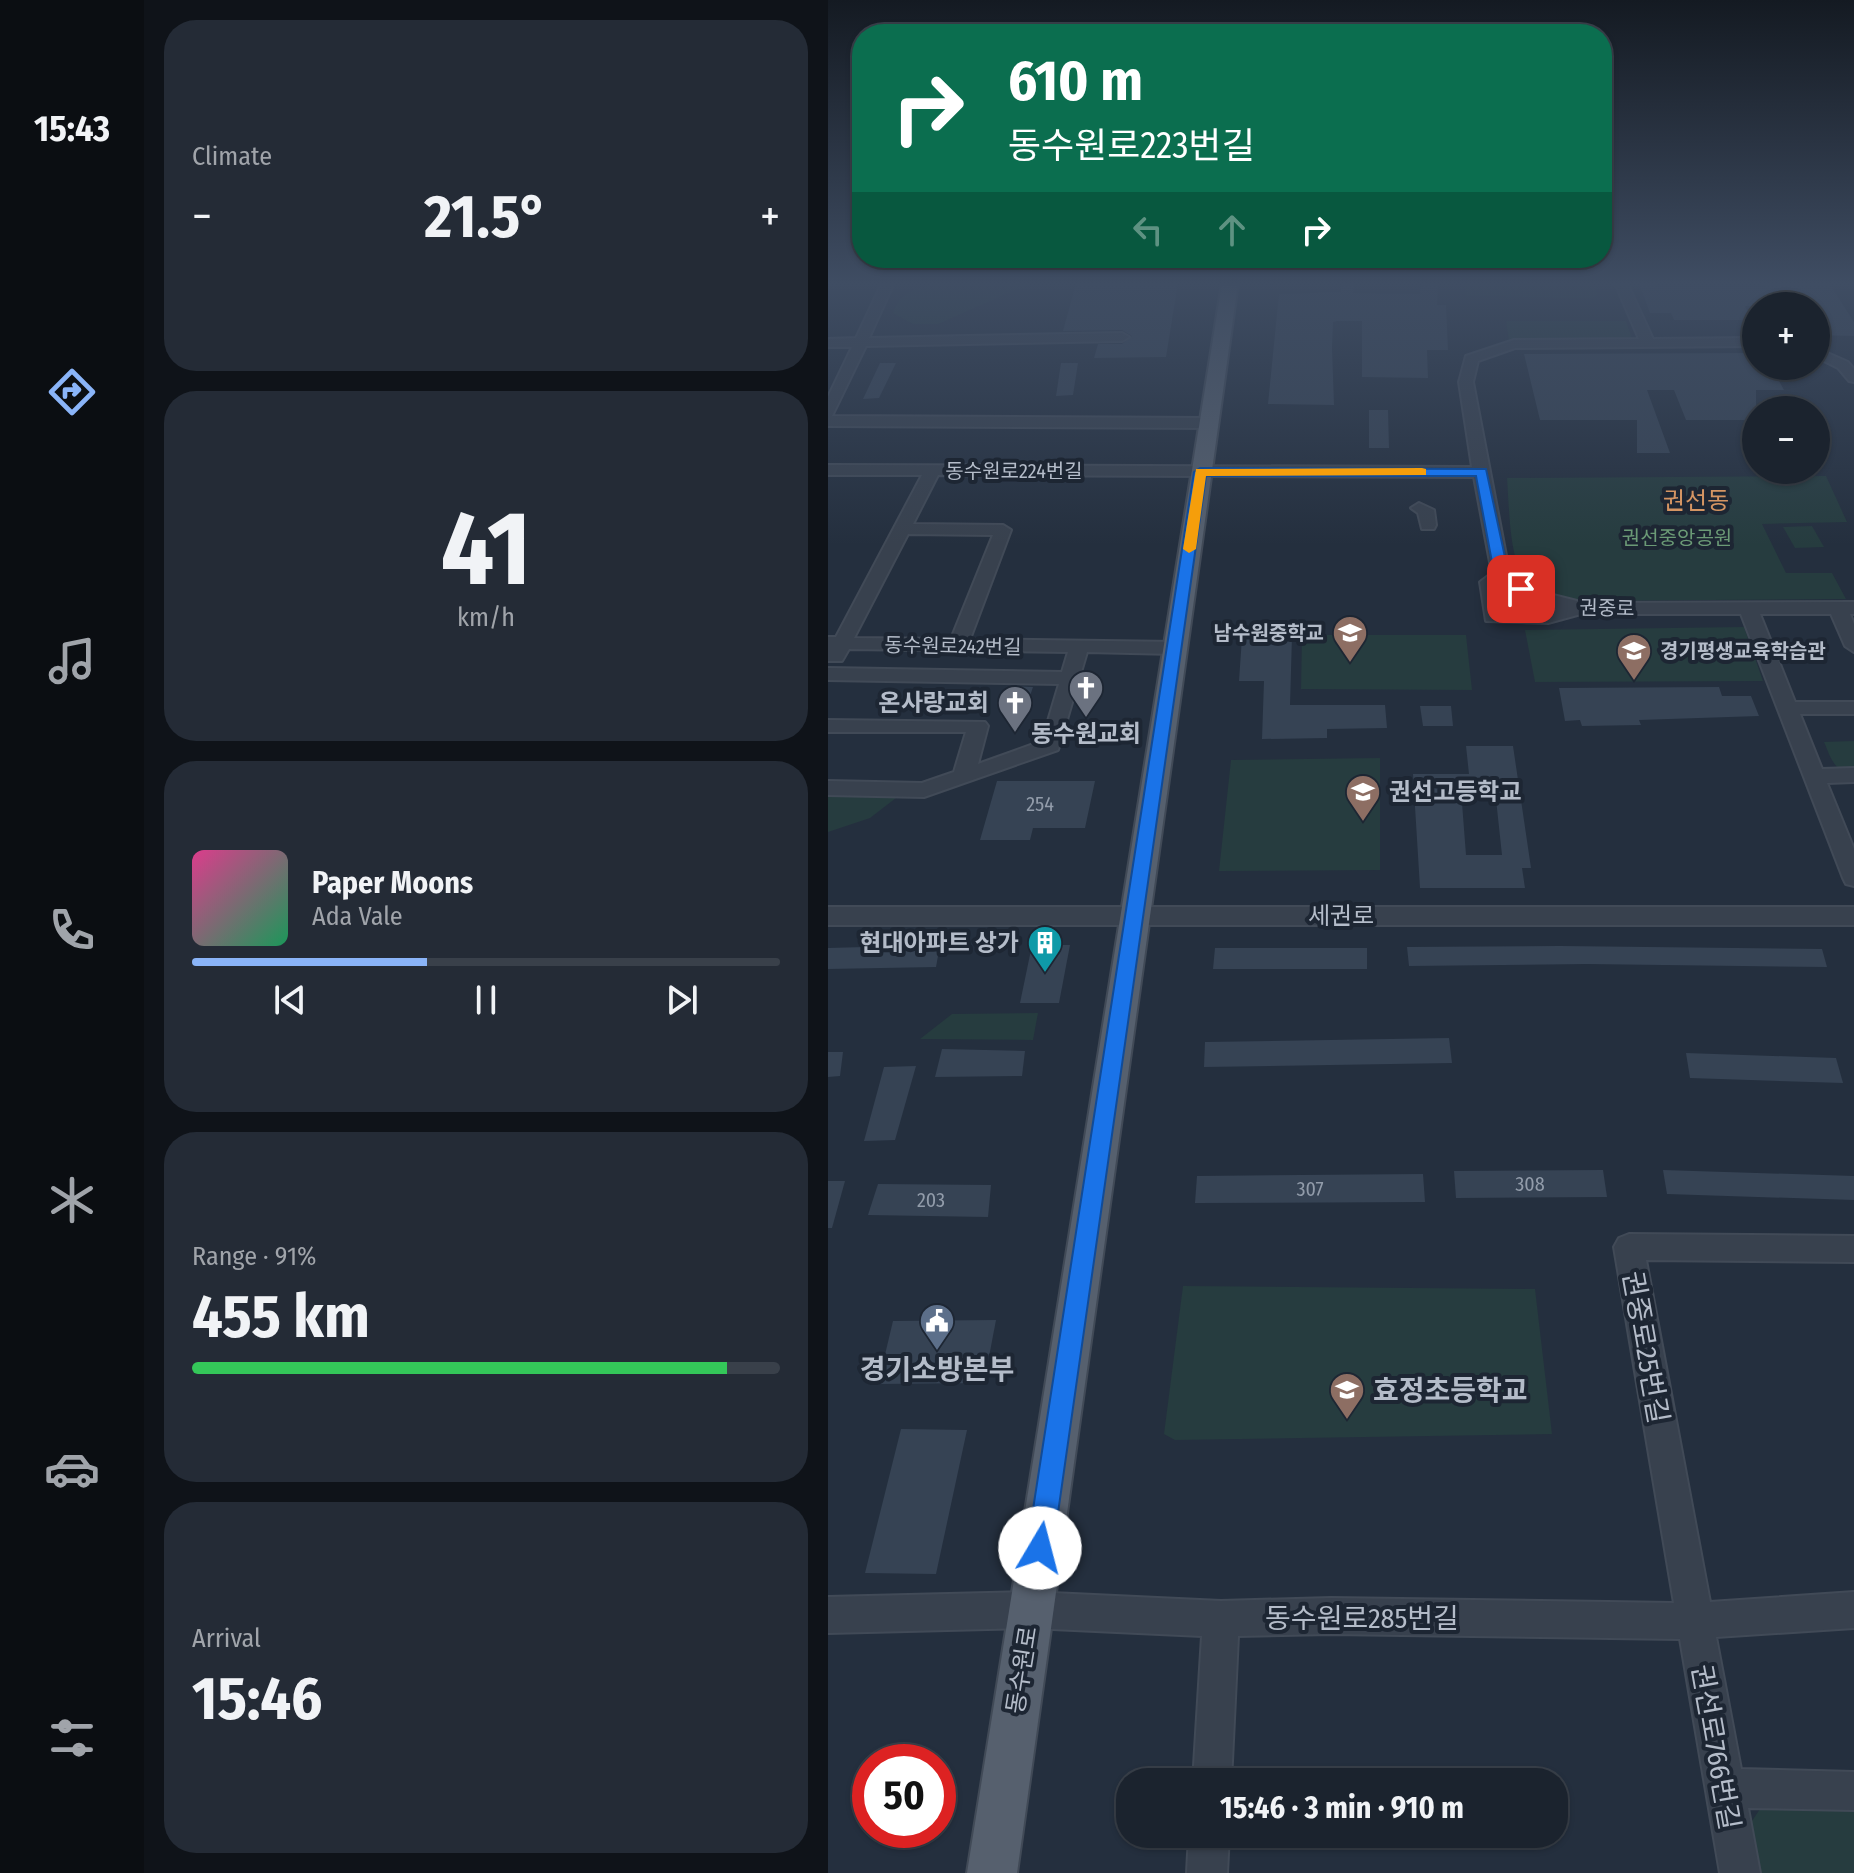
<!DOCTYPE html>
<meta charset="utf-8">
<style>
:root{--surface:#1b232e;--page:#242b36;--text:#f1f3f6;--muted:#a0a4aa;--line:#39404a;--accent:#8ab4f8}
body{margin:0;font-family:"Fira Sans Condensed","Noto Sans KR",sans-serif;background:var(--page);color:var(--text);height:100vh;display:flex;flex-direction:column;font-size:30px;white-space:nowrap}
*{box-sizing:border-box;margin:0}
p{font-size:26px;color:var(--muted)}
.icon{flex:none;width:44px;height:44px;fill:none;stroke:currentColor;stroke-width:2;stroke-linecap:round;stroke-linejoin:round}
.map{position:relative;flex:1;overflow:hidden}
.side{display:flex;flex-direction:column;gap:20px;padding:20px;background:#0f1319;width:684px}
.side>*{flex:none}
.top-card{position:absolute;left:24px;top:24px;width:760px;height:244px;border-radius:32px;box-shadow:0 2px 6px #0004,0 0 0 2px var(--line);background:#0b6e4f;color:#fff;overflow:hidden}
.fabs{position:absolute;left:914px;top:292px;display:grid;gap:16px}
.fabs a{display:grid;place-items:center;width:88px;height:88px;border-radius:50%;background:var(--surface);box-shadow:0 2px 6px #0004,0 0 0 2px var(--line);font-size:40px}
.speed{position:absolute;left:24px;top:1744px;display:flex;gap:16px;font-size:40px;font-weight:700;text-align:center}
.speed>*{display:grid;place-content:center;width:104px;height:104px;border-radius:50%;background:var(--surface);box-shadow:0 2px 6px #0004,0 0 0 2px var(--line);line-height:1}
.speed .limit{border:12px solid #d22;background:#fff;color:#111}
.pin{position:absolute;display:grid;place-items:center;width:68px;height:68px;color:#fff;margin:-34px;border-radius:16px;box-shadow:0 4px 12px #0006}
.me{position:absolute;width:88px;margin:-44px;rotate:8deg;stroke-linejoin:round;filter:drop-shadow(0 0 6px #0008)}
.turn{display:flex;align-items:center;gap:28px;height:168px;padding:0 24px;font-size:36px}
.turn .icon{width:104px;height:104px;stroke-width:2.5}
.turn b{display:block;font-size:56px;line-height:68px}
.lanes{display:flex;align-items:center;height:76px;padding:0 24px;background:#0003;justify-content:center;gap:40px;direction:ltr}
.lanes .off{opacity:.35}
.big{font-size:60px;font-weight:700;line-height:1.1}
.side .widget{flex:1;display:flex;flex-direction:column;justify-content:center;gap:12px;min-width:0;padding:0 28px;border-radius:32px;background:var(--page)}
.side .dial{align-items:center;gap:0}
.dial b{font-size:104px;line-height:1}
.song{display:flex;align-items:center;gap:24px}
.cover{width:96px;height:96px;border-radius:12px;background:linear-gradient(135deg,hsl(330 70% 55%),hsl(150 70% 35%))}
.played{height:8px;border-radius:4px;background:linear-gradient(90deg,var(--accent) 40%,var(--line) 40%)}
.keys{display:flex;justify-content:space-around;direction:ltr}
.heat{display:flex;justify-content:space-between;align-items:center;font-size:44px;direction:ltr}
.charge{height:12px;border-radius:6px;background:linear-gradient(90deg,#34c759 91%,var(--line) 0)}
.trip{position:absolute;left:288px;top:1768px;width:452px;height:80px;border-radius:32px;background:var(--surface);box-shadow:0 2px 6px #0004,0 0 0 2px var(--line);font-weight:700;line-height:80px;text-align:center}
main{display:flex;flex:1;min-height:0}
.tab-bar{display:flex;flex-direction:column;width:144px;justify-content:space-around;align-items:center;background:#0b0e12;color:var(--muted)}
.tab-bar .icon{width:56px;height:56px}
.tab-bar .selected{color:var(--accent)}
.tab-bar b{font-size:36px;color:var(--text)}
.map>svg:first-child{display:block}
</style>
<main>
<nav class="tab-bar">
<b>15:43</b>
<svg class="icon selected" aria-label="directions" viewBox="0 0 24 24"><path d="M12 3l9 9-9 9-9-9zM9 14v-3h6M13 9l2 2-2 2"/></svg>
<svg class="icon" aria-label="music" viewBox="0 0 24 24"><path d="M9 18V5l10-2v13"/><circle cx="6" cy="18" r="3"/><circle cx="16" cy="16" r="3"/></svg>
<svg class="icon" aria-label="phone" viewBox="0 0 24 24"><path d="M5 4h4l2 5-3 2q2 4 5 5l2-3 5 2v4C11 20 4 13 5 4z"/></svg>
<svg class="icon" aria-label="climate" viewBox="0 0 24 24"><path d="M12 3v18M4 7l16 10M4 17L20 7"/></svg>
<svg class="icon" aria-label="car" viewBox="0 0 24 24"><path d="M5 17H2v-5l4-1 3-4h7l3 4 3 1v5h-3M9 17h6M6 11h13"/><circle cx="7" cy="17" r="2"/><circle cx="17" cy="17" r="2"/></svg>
<svg class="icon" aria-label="filters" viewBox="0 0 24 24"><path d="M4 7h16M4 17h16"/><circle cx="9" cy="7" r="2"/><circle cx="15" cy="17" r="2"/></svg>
</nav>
<section class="side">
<div class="widget"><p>Climate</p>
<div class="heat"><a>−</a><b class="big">21.5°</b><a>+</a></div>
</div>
<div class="widget dial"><b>41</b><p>km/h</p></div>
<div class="widget">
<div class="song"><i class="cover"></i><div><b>Paper Moons</b><p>Ada Vale</p></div></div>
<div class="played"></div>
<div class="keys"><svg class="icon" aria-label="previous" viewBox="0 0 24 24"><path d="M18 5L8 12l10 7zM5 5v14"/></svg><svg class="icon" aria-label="pause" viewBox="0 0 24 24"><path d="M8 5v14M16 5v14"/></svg><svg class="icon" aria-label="next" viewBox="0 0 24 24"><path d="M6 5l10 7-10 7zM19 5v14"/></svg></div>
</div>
<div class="widget"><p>Range · 91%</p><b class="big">455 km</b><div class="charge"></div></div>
<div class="widget"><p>Arrival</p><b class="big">15:46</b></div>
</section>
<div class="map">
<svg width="1026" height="1873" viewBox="0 0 1026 1873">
<rect width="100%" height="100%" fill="#242f3e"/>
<g fill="#263c3f">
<path d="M112,283H196L201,284L110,324H85L65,313C72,291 90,287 112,283Z"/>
<polygon points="636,283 764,283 770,295 764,298 638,296"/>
<polygon points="678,321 798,321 804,339 681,340"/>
<path d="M998,476L1019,522L934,524L958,573H1004L1018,599L744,601C729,595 708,591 697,578C681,561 681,502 679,478Z"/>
<polygon points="984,526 996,547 967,548 955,527"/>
<polygon points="916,627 935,681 707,682 697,630"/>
<polygon points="474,635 638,635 644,690 473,689"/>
<path d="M1026,741V773C1006,773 1003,758 996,742Z"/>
<polygon points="552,758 552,870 391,871 403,760"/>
<polygon points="0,789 77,791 42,818 0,832"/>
<polygon points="210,1013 205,1040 92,1039 124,1014"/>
<polygon points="355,1286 707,1289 724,1434 347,1440 336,1434"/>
<polygon points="936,1803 1026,1803 1026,1873 931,1873 922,1824"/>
</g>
<g fill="#364354" fill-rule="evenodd">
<polygon points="248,283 350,283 338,357 266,358 270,344 294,344 304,336 294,330 235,331"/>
<polygon points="513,283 526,283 525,293 592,294 593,283 610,283 609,305 618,305 620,350 599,350 600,378 534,377 534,321 509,321 505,322 504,348 506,405 440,404 451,294 513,292"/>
<polygon points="811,283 826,283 827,287 935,287 933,283 1001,283 1026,322 1026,336 988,335 988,306 917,306 924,320 846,320 843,313 822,313"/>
<polygon points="928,353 928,366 943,366 956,390 928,390 928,420 858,420 846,390 819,390 842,453 809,453 809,420 712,420 696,354"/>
<polygon points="52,363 68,363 51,398 35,399"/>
<polygon points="233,363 250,363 245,395 228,396"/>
<polygon points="541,410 560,410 561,448 541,448"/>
<polygon points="464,636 462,705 557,705 559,728 499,729 499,738 434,739 436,681 411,681 414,637"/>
<polygon points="182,686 205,687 199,705 175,704"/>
<polygon points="891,687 894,696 923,696 931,716 811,720 813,725 754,726 752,720 737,721 731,688"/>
<polygon points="592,706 623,706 625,726 595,726"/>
<path d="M638,746H685L703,868H694L697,888H592L585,774H641ZM633,790H667L674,855H638Z"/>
<polygon points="169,781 267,781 257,828 205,828 202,840 152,840"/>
<polygon points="112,945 108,967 0,969 0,948"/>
<polygon points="204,945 242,945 231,1003 192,1003"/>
<polygon points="732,946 994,949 999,967 759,964 581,966 579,947"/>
<polygon points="387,948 539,948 539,969 385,969"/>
<polygon points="621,1038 624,1063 376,1067 377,1042"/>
<polygon points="114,1049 197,1051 194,1076 107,1077"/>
<polygon points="0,1052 15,1052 12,1076 0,1077"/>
<polygon points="858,1053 1008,1058 1015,1083 862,1078"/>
<polygon points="88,1066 67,1140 36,1141 56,1067"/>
<polygon points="775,1170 779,1197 628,1198 626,1171"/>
<polygon points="835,1170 1026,1176 1026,1200 839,1194"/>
<polygon points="595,1174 597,1202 367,1203 369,1176"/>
<polygon points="0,1181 17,1181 4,1228 0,1228"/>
<polygon points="50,1184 163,1185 160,1217 40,1215"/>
<polygon points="168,1320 156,1383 50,1384 65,1321"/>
<polygon points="73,1429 139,1430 108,1574 37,1573"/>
</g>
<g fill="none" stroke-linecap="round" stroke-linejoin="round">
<defs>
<g id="minor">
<polygon points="54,283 66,283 41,338 294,333 301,337 294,341 38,346 4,416 380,418 388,423 380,428 0,426 0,397 24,347 0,347 0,339 28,338"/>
<path d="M787,283H799L825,339L928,338V346L687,348L650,361L645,382L681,571L709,591L757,603L1026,602V614H1022L1026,624V652L1017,646L1003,614H932L967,702H1026V714H972L994,769L1026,768V782L999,783L1026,849V886L1018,884L1015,878L913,614H753L720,623L658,621L652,582L664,573L646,477L110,475L85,524L175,525L183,530L142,639L347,642L357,648L347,654L259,652L230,750L96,797L0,795V781L94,783L126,772L138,732H0V720L157,722L160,726L150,764L214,741L231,684L0,680V668L234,672L240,652L21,649L14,661H0V637H8L94,475H0V465L644,467L631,382L638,356L686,340L811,339ZM80,534L165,535L123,639L26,638ZM674,582L697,599L729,610L674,611L670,584Z"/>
<polygon points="988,348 1020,362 1026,369 1026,382 1021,381 1010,368 988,357"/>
<polygon points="591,503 606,510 608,525 606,529 594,529 590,513 583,508"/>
<rect x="0" y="907" width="1026" height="18"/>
<polygon points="801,1234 1026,1236 1026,1262 818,1260 882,1602 1026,1592 1026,1628 888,1637 913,1769 1026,1772 1026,1810 920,1808 932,1873 892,1873 852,1639 503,1634 410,1636 403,1782 365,1782 374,1636 203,1628 0,1633 0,1597 203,1592 393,1601 503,1598 846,1603 786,1247 791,1238"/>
<polygon points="361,1834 401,1834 399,1873 359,1873"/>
</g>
<polygon id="major" points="394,283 410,283 189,1873 139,1873"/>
</defs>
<use href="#minor" stroke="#414a57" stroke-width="4"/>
<use href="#major" stroke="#414a57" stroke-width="4"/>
<use href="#minor" fill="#38414e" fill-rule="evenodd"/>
<use href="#major" fill="#56606e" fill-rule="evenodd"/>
</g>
<linearGradient id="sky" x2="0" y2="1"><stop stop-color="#141a22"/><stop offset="0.52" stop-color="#3f4d63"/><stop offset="1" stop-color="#3f4d63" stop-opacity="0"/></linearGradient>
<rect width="1026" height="545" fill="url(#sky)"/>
<polygon fill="#1a73e8" stroke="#114b97" stroke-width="2" points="372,468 658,469 680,571 699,589 688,592 666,573 648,476 378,476 225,1548 221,1557 212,1561 203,1557 199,1548 366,472"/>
<polygon fill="#f59e0b" points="594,468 598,469 598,475 378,476 368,549 361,553 355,549 368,469"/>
<defs>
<symbol id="school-pin" viewBox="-11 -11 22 30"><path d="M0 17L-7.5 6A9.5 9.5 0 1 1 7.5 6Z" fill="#8d6e63" stroke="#1d2633"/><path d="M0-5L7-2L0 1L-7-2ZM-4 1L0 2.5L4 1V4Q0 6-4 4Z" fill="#fff"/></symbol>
<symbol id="church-pin" viewBox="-11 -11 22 30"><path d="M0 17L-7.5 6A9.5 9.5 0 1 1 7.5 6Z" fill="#6b7280" stroke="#1d2633"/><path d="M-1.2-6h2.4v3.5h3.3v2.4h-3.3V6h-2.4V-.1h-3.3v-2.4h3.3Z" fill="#fff"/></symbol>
<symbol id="building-pin" viewBox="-11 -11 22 30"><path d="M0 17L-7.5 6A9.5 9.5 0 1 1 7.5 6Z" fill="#0f9aa8" stroke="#1d2633"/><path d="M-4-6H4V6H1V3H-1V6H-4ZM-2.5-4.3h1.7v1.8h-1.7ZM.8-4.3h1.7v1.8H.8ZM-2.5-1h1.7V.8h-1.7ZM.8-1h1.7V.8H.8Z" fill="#fff"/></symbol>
<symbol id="civic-pin" viewBox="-11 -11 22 30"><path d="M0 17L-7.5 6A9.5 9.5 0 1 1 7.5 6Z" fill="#5c6f8a" stroke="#1d2633"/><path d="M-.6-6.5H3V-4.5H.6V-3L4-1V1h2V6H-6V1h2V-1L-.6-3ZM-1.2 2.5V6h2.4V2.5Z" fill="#fff"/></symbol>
</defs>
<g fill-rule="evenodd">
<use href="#school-pin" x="502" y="613" width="40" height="54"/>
<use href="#school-pin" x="786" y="631" width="40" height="54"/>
<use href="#church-pin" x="238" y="668" width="40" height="54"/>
<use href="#church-pin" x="167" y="683" width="40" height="54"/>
<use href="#school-pin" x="515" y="772" width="40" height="54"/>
<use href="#building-pin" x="197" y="923" width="40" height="54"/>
<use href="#civic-pin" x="89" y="1301" width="40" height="54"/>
<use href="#school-pin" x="499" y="1370" width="40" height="54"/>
</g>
<g text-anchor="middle" stroke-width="8" stroke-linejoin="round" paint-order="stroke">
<g font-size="20" fill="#b4bcc9" stroke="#1d2633">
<text x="186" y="478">동수원로224번길</text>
<text transform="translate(779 608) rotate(1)" y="7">권중로</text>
<text transform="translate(125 646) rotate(1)" y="7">동수원로242번길</text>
</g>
<g font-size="20" fill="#6b9a76" stroke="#1d2633">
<text x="849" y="545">권선중앙공원</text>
</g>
<g font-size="20" font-weight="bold" fill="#b4bcc9" stroke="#1d2633" text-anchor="end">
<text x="496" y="640">남수원중학교</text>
<text x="832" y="658" text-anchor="start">경기평생교육학습관</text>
</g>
<g font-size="20" fill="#929caa">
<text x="212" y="811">254</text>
<text x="702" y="1191">308</text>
<text x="482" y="1196">307</text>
<text x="103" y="1207">203</text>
</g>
<g font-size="24" fill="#d59563" stroke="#1d2633">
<text x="868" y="509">권선동</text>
</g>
<g font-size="24" font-weight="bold" fill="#b4bcc9" stroke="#1d2633" text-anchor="end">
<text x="161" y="711">온사랑교회</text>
<text x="258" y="742" text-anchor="middle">동수원교회</text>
<text x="561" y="800" text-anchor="start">권선고등학교</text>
<text x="191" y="951">현대아파트 상가</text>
</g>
<g font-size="24" fill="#b4bcc9" stroke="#1d2633">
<text x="513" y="924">세권로</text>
<text transform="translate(194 1670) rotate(-81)" y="8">동수원로</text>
</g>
<g font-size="28" fill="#b4bcc9" stroke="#1d2633">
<text transform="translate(818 1347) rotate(80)" y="10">권중로25번길</text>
<text x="534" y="1628">동수원로285번길</text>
<text transform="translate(888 1747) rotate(80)" y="10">권선로766번길</text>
</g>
<g font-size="28" font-weight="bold" fill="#b4bcc9" stroke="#1d2633">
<text x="109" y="1379">경기소방본부</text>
<text x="545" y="1400" text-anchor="start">효정초등학교</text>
</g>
</g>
</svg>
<div class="fabs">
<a>+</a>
<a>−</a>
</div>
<div class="speed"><div class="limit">50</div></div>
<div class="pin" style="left:693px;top:589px;background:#d93025"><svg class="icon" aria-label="arrive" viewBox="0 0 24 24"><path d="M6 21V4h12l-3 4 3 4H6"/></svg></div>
<svg class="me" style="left:212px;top:1548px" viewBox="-20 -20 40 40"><circle r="19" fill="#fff"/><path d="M0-13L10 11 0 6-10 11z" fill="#1a73e8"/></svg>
<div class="trip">15:46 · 3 min · 910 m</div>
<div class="top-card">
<div class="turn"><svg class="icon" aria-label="right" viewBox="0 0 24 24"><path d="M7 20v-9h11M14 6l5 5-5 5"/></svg><div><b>610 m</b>동수원로223번길</div></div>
<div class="lanes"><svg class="icon off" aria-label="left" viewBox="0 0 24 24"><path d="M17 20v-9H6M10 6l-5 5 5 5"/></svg><svg class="icon off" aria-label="ahead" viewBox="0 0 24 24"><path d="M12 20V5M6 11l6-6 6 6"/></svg><svg class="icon" aria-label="right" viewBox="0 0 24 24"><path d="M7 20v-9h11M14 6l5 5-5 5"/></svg></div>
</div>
</div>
</main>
